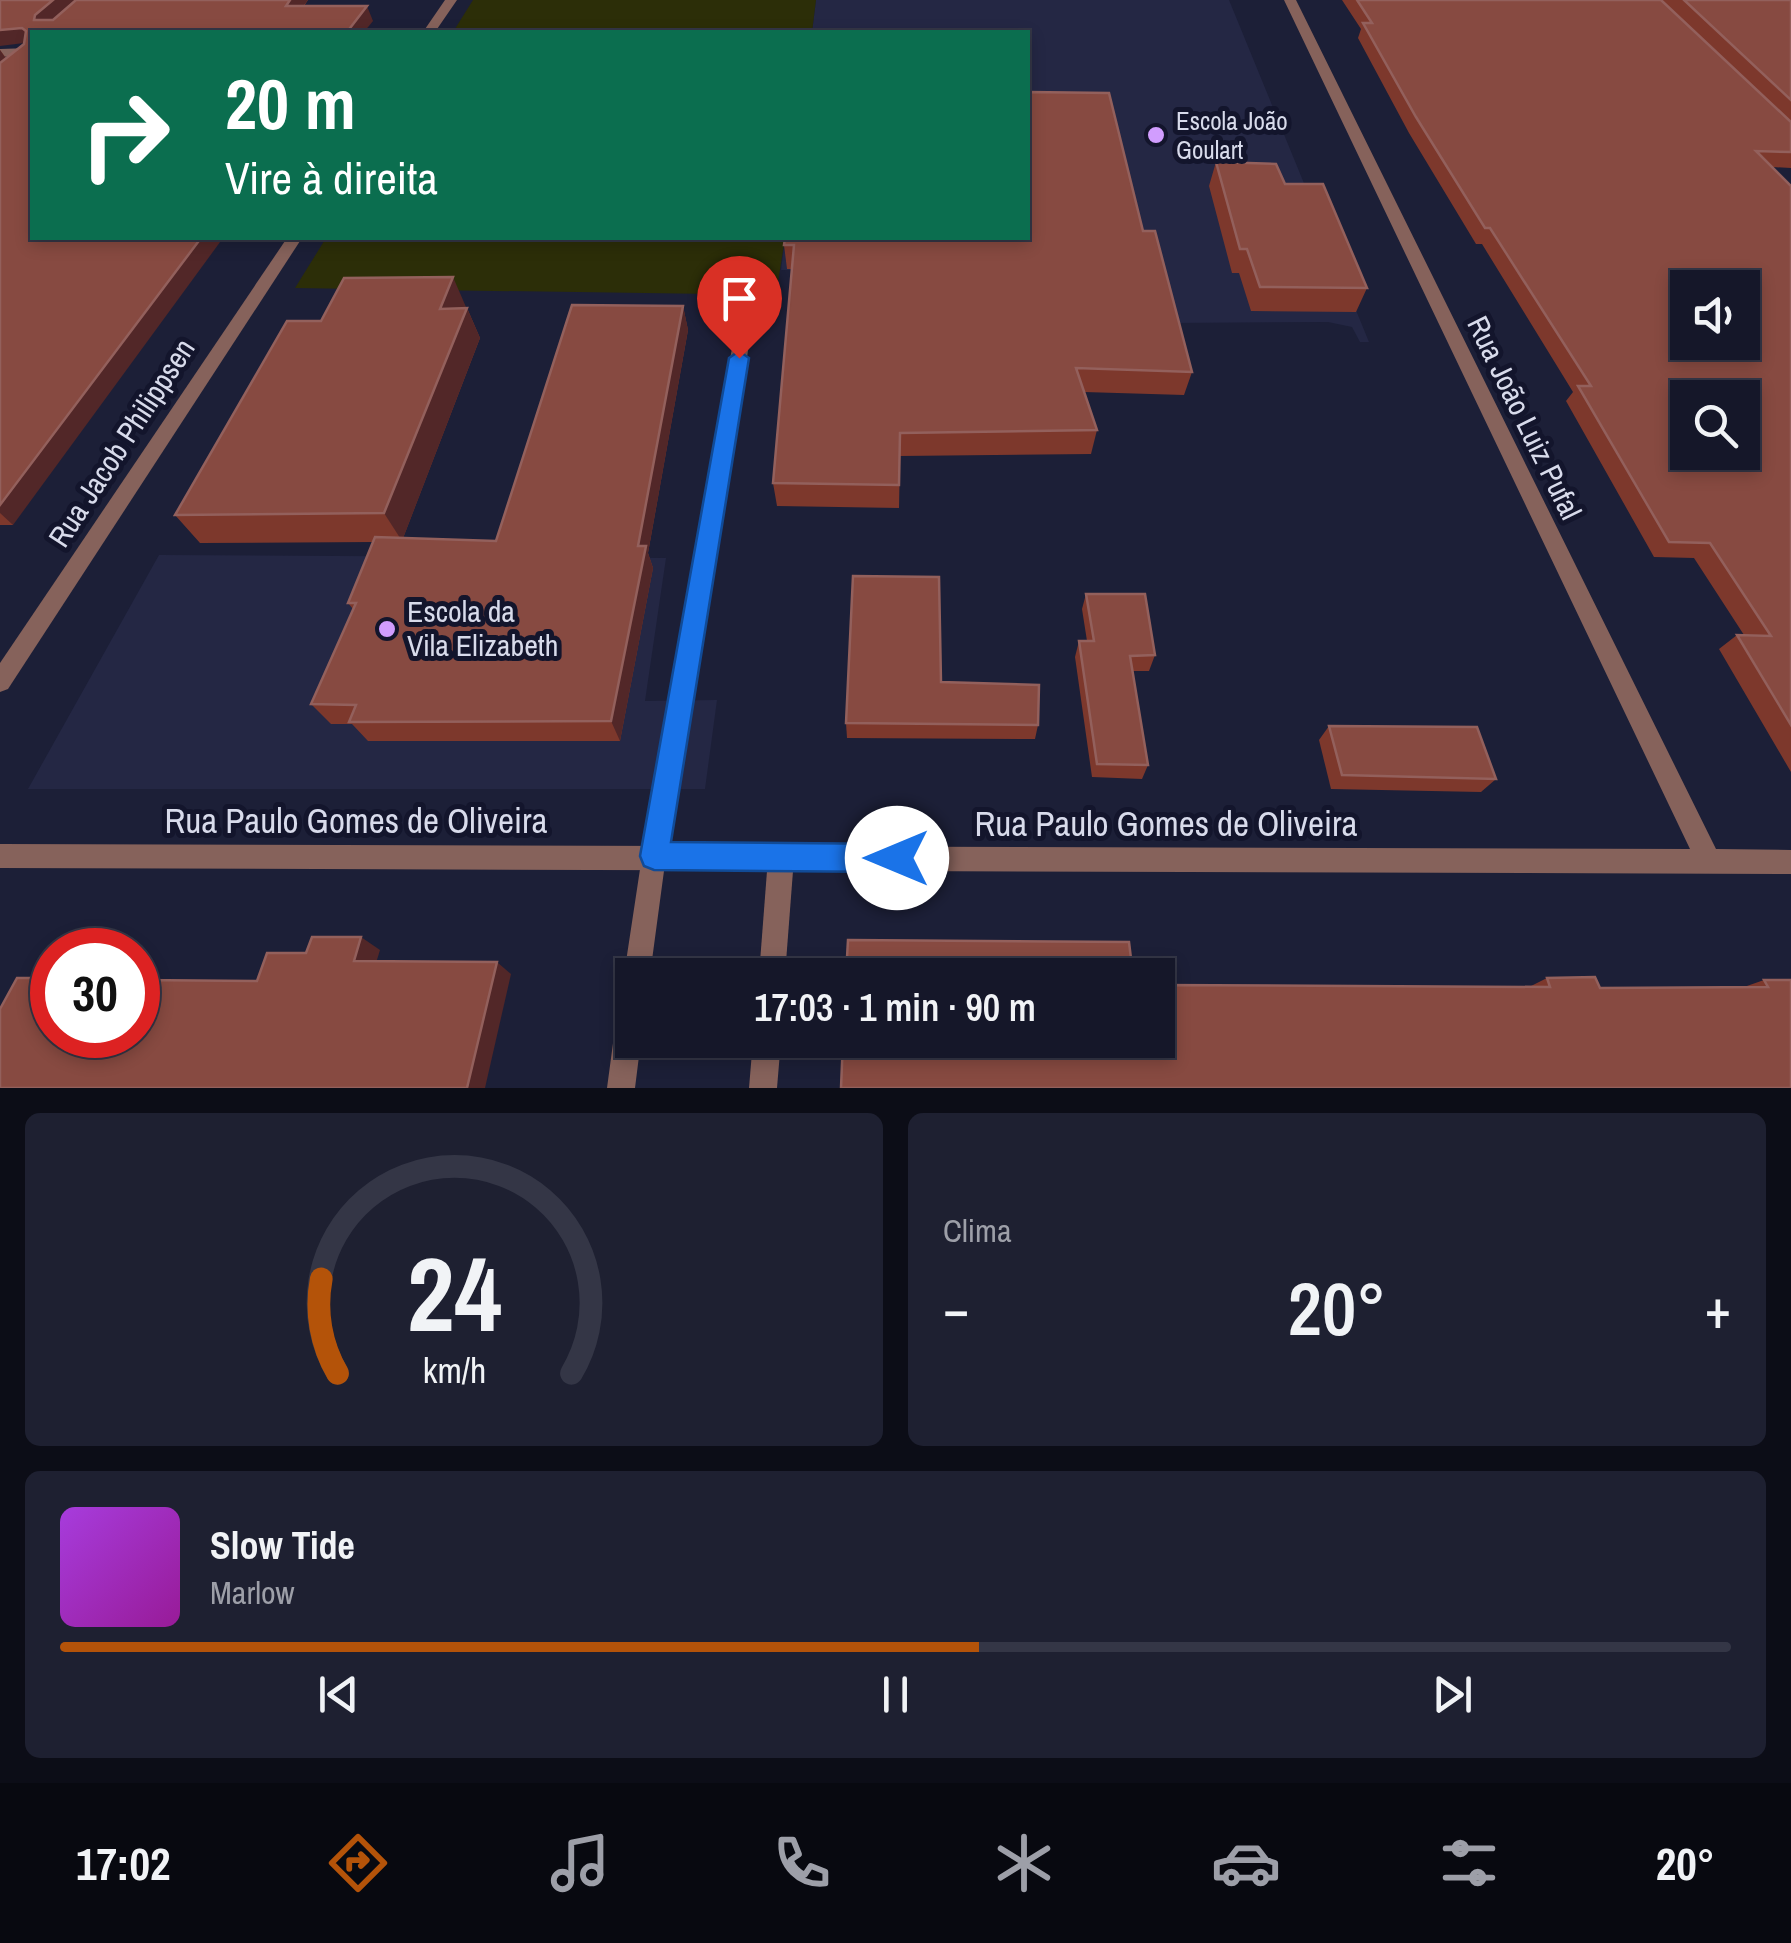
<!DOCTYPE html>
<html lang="pt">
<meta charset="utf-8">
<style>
:root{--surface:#151729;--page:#1e2031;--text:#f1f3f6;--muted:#9d9fa8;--line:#343646;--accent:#b45309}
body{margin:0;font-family:"Archivo Narrow",sans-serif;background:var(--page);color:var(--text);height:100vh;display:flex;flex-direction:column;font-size:38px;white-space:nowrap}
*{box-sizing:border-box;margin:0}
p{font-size:32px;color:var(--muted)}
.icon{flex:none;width:55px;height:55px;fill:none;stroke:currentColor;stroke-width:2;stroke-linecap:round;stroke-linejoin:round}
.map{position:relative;height:1088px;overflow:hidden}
.panel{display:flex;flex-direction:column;gap:25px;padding:25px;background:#0c0d17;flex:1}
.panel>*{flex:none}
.guide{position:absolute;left:30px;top:30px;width:1000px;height:210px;border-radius:0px;box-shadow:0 5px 15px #0003,0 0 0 2px var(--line);background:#0b6e4f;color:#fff;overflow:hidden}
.tools{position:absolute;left:1670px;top:270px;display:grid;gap:20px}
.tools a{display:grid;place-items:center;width:90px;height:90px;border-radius:0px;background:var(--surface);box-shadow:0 5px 15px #0003,0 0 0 2px var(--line);font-size:50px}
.speed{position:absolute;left:30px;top:928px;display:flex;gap:20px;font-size:50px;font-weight:700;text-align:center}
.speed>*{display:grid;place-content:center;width:130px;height:130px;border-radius:50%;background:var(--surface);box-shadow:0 5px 15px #0003,0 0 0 2px var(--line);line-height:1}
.speed .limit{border:15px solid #d22;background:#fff;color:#111}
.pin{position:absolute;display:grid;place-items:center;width:85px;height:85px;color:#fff;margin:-102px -42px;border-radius:50% 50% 50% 0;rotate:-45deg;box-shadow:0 0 10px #0007}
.pin .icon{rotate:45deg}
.me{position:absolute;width:110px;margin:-55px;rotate:270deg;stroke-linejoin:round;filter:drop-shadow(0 0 8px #0008)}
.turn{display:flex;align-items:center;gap:35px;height:210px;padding:0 30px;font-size:45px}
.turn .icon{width:130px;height:130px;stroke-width:2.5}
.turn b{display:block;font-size:70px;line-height:85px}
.big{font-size:75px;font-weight:600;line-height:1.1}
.panel .card{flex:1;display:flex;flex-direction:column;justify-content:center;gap:15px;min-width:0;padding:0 35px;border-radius:15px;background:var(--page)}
.panel .dial{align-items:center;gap:0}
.dial svg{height:260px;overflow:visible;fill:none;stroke:var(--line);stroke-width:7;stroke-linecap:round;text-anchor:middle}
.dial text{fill:var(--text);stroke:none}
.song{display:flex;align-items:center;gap:30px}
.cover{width:120px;height:120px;border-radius:15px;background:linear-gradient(135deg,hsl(280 70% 55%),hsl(300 70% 35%))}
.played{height:10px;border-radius:5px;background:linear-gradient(90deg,var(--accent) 55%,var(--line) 55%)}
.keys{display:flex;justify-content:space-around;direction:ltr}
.heat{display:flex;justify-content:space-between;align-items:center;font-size:55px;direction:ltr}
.panel .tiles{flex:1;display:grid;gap:25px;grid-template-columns:1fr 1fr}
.card:last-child{grid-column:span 2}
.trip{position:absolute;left:615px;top:958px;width:560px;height:100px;border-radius:0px;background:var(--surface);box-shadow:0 5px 15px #0003,0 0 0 2px var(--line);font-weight:600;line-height:100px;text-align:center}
.tab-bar{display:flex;height:160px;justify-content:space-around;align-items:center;background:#080910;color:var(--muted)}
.tab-bar .icon{width:70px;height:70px}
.tab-bar .on{color:var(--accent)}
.tab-bar b{font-size:45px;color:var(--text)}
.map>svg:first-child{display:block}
</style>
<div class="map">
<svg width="1791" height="1088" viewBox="0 0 1791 1088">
<rect width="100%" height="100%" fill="#1c1f37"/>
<g fill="#242744">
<polygon points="816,0 1229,0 1369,342 1360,342 1352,327 1328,322 1165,323 938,272 781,270 785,238 1028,238 1028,32 812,32"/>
<polygon points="159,555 666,558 645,701 717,700 705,789 28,789"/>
</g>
<g fill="#2c2e08">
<polygon points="473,0 816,0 812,32 453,32"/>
<polygon points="326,238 785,238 776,295 295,288"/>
</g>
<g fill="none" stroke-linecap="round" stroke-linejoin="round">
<polygon fill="#86625b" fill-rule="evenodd" points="745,315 753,320 666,856 663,865 654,868 645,865 642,856 737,320"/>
<g fill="#86625b" fill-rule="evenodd">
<polygon points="445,0 457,0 435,32 423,32"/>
<polygon points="1284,0 1296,0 1716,849 1791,850 1791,874 0,868 0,844 1690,849"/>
<polygon points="30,48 32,55 0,57 0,49"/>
<polygon points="287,238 302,238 8,689 0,692 0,663"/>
</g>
<g fill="#86625b" fill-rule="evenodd">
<polygon points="654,844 663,847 666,856 650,975 632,975 632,987 627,985 624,975 642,856 645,847"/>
<polygon points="781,846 790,849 794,858 785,975 759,975 768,858 772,849"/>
<polygon points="632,992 632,1040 641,1040 635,1088 607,1088 618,1006 622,996"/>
<polygon points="753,1040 781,1040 777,1088 749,1088"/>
</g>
</g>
<g fill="#7d382c">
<polygon points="0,0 308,0 304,6 373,21 32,32 13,525 0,525 0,50 6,58 24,44"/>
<polygon points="1342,0 1791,0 1791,168 1772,167 1791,186 1791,772 1719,649 1737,635 1744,635 1694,558 1654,557 1566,401 1573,392 1482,244 1476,244 1409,133 1358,38 1361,29"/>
<polygon points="1216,162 1285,184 1367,288 1356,312 1251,311 1239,273 1232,273 1209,186"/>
<polygon points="1143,231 1192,372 1184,395 1084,392 1097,430 1091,454 900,456 899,508 777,506 773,483 792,269 787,269 784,245"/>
<polygon points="683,306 688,330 648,553 653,568 620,741 368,741 352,724 331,724 311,704 353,609 348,603 374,542 200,543 175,515 466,307 465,308 467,308 480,338 403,538 496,541"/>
<polygon points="1086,594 1155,655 1149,671 1133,671 1148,765 1142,779 1092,777 1075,657 1079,641 1087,641 1082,609"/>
<polygon points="941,682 1038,725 1035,739 847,738 846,723"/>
<polygon points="1329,726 1496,779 1481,792 1331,789 1319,740"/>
<polygon points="1547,978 1600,988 1744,987 1764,980 1791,980 1791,1088 1529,987"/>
</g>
<g fill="#522728">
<polygon points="53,0 80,0 45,29 34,20 35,15"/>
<polygon points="290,0 308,0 292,20 286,6"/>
<polygon points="367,6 373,21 364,32 347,32"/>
<polygon points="22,28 32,42 0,46 0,30"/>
<polygon points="0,50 7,60 0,68"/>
<polygon points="201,238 223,238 13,525 0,513 0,505"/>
<polygon points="453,277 466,307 453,338 440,309"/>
<polygon points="683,306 688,330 648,553 653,568 620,741 611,721 638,546"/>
<polygon points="467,308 480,338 402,541 384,513"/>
<polygon points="361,937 380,950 373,973 354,961"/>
<polygon points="497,962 511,974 485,1088 467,1088"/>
</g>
<g fill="#874a41" stroke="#93605c" stroke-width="2.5" fill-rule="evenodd">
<polygon points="0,0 53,0 35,15 34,20 53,20 76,0 290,0 286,6 367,6 347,32 32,32 32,238 201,238 0,505 0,63 24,44 26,31 22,28 0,30"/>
<path d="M1357,0H1661L1791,122V152L1756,151L1791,186V725L1737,635L1771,636L1710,543L1669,542L1578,386H1591L1490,228H1485L1416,117L1363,23H1372ZM1688,288H1742V342H1688ZM1688,398H1742V452H1688Z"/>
<polygon points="1684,0 1791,0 1791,100"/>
<polygon points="1028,92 1109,93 1143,231 1155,231 1192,372 1076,368 1097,430 900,433 899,485 773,483 794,245 784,245 785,238 1028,238"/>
<polygon points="1216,162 1276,164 1285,184 1323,184 1367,288 1260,287 1247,249 1240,249"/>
<polygon points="453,277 440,309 467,308 384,513 175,515 287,321 321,321 344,278"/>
<polygon points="572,305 683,306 638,546 646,546 611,721 349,722 356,705 311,704 356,603 348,603 375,537 496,541"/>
<polygon points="853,576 939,577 941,682 1039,685 1038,725 846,723"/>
<polygon points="1086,594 1145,594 1155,655 1130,656 1148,765 1097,764 1079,641 1094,641"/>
<polygon points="1329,726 1477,727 1496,779 1342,775"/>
<polygon points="312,937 361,937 354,961 497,962 467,1088 0,1088 0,1009 17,978 52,978 52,1035 138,1035 138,980 257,981 267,953 306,953"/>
<polygon points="848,940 1129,942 1133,975 846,975"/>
<polygon points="1595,977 1600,988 1768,987 1764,980 1791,980 1791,1088 841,1088 843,1040 1158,1040 1158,985 1550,987 1547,978"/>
</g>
<polygon fill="#1a73e8" stroke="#114b97" stroke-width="2.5" points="739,351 749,358 671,842 897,844 907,848 911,858 907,868 897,872 654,870 644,866 640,856 729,358"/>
<g fill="#d19dfe" stroke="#13152c" stroke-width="4">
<circle cx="1156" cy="135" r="10"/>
<circle cx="387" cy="629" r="10"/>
</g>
<g text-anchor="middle" stroke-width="10" stroke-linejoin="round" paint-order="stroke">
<g font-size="25" fill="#d8dbeb" stroke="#13152c" text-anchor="start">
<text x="1176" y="130">Escola João<tspan x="1176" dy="29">Goulart</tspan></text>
</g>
<g font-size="30" fill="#d8dbeb" stroke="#13152c">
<text transform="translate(1524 418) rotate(64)" y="10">Rua João Luiz Pufal</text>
<text transform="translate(122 443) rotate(-57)" y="10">Rua Jacob Philippsen</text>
</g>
<g font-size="30" fill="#d8dbeb" stroke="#13152c" text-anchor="start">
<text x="407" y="622">Escola da<tspan x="407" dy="34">Vila Elizabeth</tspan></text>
</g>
<g font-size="35" fill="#d8dbeb" stroke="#13152c">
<text x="356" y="833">Rua Paulo Gomes de Oliveira</text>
<text x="1166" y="836">Rua Paulo Gomes de Oliveira</text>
</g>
</g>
</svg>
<div class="tools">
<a><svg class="icon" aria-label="sound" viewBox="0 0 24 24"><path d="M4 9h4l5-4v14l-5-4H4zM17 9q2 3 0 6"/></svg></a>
<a><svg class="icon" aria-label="search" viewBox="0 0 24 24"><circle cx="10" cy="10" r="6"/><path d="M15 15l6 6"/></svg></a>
</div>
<div class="speed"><div class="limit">30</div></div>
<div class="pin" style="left:739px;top:358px;background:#d93025"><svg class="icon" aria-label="arrive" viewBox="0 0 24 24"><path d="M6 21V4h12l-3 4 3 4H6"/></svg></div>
<svg class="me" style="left:897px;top:858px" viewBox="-20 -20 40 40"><circle r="19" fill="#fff"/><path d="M0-13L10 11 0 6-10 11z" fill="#1a73e8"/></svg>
<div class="trip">17:03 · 1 min · 90 m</div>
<div class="guide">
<div class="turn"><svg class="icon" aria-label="right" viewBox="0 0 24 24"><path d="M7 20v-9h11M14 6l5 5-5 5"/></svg><div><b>20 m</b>Vire à direita</div></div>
</div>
</div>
<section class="panel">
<div class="tiles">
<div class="card dial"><svg viewBox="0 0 100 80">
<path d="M14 69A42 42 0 1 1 86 69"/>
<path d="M14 69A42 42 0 0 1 9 40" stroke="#b45309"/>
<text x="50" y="56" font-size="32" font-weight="700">24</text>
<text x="50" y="72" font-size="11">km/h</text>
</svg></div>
<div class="card"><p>Clima</p>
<div class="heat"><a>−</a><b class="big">20°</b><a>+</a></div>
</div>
<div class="card">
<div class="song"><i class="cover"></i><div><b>Slow Tide</b><p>Marlow</p></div></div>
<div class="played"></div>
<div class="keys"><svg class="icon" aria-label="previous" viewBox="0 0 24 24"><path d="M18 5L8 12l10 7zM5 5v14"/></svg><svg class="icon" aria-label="pause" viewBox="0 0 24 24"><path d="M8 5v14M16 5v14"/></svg><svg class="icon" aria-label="next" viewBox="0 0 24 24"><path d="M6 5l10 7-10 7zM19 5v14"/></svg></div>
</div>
</div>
</section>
<nav class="tab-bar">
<b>17:02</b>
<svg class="icon on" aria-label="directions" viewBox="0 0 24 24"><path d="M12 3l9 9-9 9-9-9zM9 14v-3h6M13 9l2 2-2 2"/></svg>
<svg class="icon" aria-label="music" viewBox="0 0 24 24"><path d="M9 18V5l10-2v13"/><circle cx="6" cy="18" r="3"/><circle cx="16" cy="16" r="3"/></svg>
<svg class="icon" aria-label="phone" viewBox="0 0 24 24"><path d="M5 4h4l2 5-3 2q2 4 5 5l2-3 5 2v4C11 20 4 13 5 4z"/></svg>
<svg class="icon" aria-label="climate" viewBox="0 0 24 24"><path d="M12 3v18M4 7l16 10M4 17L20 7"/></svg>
<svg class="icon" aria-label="car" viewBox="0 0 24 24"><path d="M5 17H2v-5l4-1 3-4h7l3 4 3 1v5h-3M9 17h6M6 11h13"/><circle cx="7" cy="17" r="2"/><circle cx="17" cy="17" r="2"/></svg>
<svg class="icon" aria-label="filters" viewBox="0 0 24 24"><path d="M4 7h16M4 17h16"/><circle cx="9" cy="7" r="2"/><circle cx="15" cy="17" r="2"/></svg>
<b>20°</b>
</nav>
